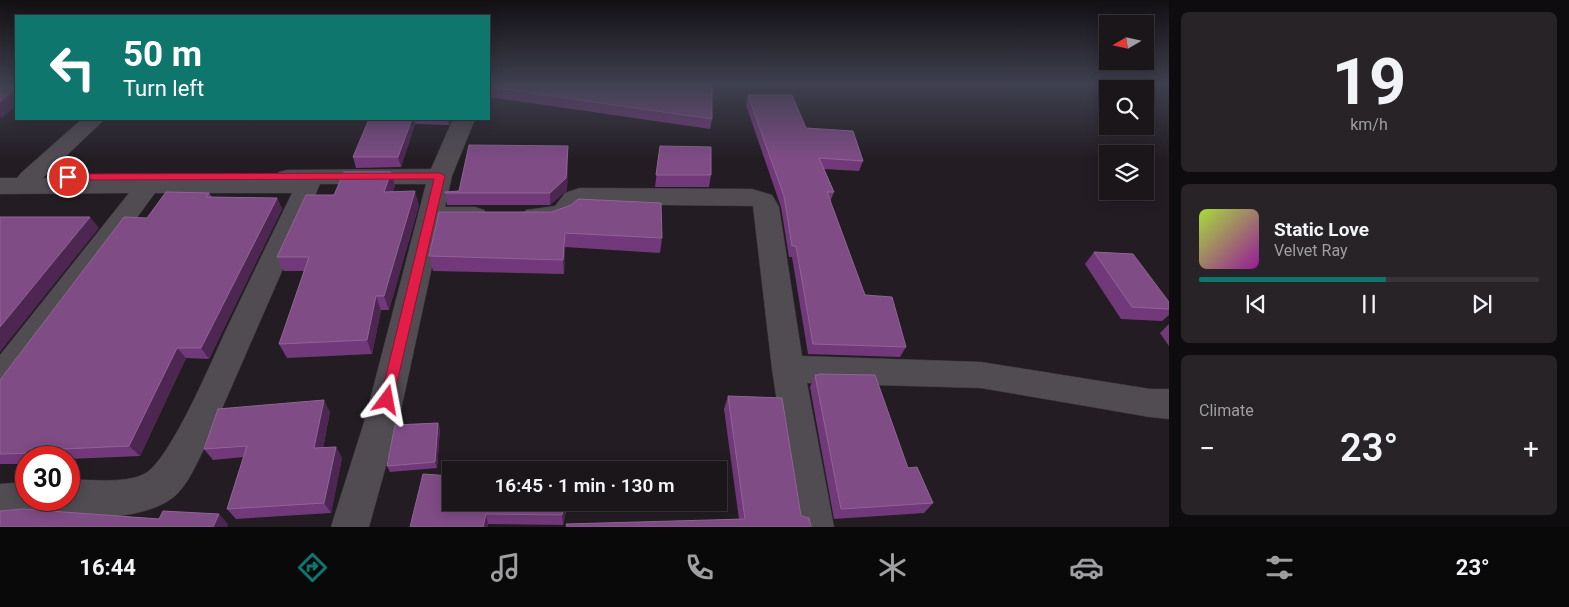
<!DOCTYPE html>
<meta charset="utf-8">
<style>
:root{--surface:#1a161a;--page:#272327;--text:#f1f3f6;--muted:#9f9fa2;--line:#383539;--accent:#0f766e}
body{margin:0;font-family:Roboto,sans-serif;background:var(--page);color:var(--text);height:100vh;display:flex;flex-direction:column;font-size:19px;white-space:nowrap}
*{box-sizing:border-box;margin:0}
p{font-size:16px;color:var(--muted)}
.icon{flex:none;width:28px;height:28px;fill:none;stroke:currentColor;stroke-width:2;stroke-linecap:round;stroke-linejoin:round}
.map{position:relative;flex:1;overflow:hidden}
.details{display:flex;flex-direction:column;gap:12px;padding:12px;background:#0e0c0e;width:400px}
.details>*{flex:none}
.guide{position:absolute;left:15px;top:15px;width:475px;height:105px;border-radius:0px;box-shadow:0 2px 12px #0003,0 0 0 1px var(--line);background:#0f766e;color:#fff;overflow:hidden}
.needle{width:32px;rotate:261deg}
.tools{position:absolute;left:1099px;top:15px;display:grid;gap:10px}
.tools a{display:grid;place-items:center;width:55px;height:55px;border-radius:0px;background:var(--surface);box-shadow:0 2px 12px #0003,0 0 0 1px var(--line);font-size:25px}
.speed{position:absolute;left:15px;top:446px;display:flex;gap:10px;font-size:25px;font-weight:700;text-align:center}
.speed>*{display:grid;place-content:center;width:65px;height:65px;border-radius:50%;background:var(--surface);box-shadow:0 2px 12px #0003,0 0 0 1px var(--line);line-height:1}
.speed .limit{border:8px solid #d22;background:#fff;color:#111}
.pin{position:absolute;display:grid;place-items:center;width:42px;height:42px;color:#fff;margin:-21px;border:2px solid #fff;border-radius:50%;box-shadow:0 1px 5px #0007}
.me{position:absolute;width:55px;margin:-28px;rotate:13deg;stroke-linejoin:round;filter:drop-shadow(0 0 4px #0008)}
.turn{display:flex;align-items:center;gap:18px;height:105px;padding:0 25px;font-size:22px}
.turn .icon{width:65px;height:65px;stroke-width:2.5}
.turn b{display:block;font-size:35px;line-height:42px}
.big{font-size:38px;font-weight:600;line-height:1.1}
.details .card{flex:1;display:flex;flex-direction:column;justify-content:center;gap:8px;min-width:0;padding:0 18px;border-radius:8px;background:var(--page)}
.details .dial{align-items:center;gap:0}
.dial b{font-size:65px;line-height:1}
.song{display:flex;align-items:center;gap:15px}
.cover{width:60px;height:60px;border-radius:8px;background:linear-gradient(135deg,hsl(80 70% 55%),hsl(300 70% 35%))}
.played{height:5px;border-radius:2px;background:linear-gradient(90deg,var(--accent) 55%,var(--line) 55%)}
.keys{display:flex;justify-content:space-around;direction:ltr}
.heat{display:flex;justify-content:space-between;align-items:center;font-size:28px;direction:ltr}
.trip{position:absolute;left:442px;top:461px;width:285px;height:50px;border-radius:0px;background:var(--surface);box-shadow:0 2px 12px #0003,0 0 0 1px var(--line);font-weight:600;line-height:50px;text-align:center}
.dock{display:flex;height:80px;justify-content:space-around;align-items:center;background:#0a090a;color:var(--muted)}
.dock .icon{width:35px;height:35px}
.dock .active{color:var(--accent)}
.dock b{font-size:22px;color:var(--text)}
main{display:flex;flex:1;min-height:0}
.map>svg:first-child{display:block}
</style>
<main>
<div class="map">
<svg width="1169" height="527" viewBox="0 0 1169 527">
<rect width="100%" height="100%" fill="#231d23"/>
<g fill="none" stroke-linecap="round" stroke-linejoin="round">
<defs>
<g id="minor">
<path d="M82,119H105L43,178L275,177L279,172L287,170L431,169L453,119H475L452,176L445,207H475L484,210L488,216L484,222L475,225H441L399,419L369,527H331L365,419L426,184H320L207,443C198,460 191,479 178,493C155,518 85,523 56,511L53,504L49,513L36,518L0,520V484L26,482V500H69V480C90,479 125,484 144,474C169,463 213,358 226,330C248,284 270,238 292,193H155L11,389L0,393V355L129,193L0,194V178H17L21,173Z"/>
<path d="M580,188L752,189L772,195L779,207L802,356L981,362L1150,389H1169V419L1150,417L981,388L807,383L834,527H796L772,369L753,206L584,204C580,208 576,217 571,220C563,226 535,225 526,222L522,216L526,210L555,206L565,193Z"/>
</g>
</defs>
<use href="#minor" stroke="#3d383d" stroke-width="1"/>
<use href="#minor" fill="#514b52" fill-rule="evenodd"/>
</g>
<g fill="#72397a">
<polygon points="489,85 712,119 710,129 489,97"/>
<polygon points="748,95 863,161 859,171 824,169 834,192 830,202 865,295 906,347 900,357 808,354 792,257 789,257 781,207 746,105"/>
<polygon points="368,119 451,119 449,125 415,124 401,167 356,168 353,157 369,120"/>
<polygon points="660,146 711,175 709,187 655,187"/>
<polygon points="568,157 567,190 550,205 447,205 445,193 459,191"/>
<polygon points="391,172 395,186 393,191 419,205 389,310 381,310 372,354 287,358 279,344 304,271 284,271 277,257"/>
<polygon points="209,193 212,197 277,198 282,209 209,359 186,358 140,456 69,459 69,458 26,458 26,464 0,464 0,380 147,218"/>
<polygon points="439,212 662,238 660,253 565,247 564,274 433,271 429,256"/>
<polygon points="1094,252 1169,302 1169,315 1162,321 1121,319 1085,264"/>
<polygon points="1169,324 1169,346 1160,333"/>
<polygon points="819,374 908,468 933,503 924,513 834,519 810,387 815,375 818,375"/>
<polygon points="728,396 801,516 739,519 724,409"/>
<polygon points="330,412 323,448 336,447 342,458 331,513 236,519 227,509 244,457 213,460 204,449"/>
<polygon points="438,423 440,429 437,468 390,472 387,466"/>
<polygon points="451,476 568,502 563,525 488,524"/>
</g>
<g fill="#4d2652">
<polygon points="16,88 16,105 2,118 0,116 0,102"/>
<polygon points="412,119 414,119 415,124 401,167 398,157"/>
<polygon points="447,119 451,119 449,125"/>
<polygon points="568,146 568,157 567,190 550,205 550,193"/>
<polygon points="391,172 395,186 388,206 384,192"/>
<polygon points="415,191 419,205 389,310 384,296"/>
<polygon points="277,198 282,209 209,359 201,348"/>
<polygon points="90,217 99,228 0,352 0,327"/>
<polygon points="565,233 565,247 564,274 563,260"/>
<polygon points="376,296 381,310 372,354 367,340"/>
<polygon points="177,348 186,358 140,456 129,446"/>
<polygon points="324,400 330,412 321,459 314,448"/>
<polygon points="438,423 440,429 437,468 435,462"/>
<polygon points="336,447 342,458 331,513 324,503"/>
<polygon points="40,450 50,458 43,458 38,453"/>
<polygon points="565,502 568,502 563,525 562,515"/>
<polygon points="219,514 228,524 227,527 213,527"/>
<polygon points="486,514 488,524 488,527 483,527"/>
</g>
<g fill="#7f4c86" stroke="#906496">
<polygon points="0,85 16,85 16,88 0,102"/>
<polygon points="489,85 712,85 712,119 489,87"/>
<polygon points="748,95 792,95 806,128 853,131 863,161 819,158 834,192 827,192 865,295 892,297 906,347 813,344 796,246 792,246 784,196"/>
<polygon points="369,119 412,119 398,157 353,157"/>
<polygon points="469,145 568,146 566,178 550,193 445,193 445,192 459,191"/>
<polygon points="660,146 711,147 711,175 656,175"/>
<polygon points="344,172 391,172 384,192 415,191 384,296 376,296 367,340 279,344 309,257 277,257 306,195 334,195"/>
<polygon points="166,192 209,193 206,197 277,198 201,348 177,348 129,446 40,450 38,453 0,454 0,380 124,217 147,218"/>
<polygon points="578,199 661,203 662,238 565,233 563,260 429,256 439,212 552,212 571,205"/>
<polygon points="0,217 90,217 0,327"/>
<polygon points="1094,252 1133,254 1169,302 1169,309 1132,307"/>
<polygon points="819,374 875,375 908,468 917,467 933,503 841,509 815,375 819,375"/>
<polygon points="728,396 782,398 801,516 809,518 811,527 567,527 566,524 745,519"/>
<polygon points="324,400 314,448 336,447 324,503 227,509 247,446 204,449 218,409"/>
<polygon points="438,423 435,462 387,466 395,425"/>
<polygon points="423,474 451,476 451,502 565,502 562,515 486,514 483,527 410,527"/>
<polygon points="23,509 159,519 163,511 219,514 213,527 0,527 0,511"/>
</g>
<linearGradient id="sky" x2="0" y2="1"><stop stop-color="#131013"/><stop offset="0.53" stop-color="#3f4050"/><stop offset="1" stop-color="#3f4050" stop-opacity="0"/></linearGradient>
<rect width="1169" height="159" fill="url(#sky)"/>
<polygon fill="#e11d48" stroke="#92132f" points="440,173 445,176 393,400 391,404 387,406 382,404 380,400 434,179 68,180 63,177 68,174"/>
</svg>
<div class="tools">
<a><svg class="needle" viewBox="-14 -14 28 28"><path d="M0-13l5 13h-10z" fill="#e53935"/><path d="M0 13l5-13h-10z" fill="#9f9fa2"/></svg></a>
<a><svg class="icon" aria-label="search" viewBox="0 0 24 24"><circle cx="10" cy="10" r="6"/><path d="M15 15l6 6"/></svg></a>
<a><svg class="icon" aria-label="layers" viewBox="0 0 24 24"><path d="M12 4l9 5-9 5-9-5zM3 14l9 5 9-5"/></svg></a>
</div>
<div class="speed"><div class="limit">30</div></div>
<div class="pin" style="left:68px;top:177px;background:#d93025"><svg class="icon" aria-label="arrive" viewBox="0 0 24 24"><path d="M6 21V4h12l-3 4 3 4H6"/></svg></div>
<svg class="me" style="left:387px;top:400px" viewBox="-20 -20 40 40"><path d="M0-17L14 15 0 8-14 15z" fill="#e11d48" stroke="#fff" stroke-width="4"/></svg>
<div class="trip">16:45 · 1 min · 130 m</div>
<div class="guide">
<div class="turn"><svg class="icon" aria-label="left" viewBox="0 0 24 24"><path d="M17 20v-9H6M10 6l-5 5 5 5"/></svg><div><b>50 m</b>Turn left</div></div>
</div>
</div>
<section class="details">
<div class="card dial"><b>19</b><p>km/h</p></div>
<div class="card">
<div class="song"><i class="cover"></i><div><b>Static Love</b><p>Velvet Ray</p></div></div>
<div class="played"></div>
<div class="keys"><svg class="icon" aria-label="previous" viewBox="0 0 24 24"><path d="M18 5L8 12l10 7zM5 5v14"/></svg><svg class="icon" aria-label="pause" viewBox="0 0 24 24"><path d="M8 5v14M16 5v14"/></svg><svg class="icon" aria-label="next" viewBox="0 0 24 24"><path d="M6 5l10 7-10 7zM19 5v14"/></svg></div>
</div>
<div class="card"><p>Climate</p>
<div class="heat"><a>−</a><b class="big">23°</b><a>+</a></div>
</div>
</section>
</main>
<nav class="dock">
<b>16:44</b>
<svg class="icon active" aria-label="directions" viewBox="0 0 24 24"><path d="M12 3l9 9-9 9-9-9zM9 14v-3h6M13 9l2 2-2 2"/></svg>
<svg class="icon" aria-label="music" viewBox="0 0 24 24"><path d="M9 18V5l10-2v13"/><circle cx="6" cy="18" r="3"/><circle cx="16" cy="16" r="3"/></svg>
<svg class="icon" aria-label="phone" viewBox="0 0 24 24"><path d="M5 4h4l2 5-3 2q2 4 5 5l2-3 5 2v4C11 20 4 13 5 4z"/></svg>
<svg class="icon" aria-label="climate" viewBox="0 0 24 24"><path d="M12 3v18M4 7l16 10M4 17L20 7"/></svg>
<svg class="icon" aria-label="car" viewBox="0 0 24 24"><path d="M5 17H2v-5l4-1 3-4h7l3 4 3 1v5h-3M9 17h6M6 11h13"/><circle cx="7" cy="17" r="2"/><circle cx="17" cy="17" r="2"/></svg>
<svg class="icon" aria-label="filters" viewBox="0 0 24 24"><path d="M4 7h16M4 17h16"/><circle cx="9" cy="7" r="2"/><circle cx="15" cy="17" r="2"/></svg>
<b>23°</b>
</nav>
